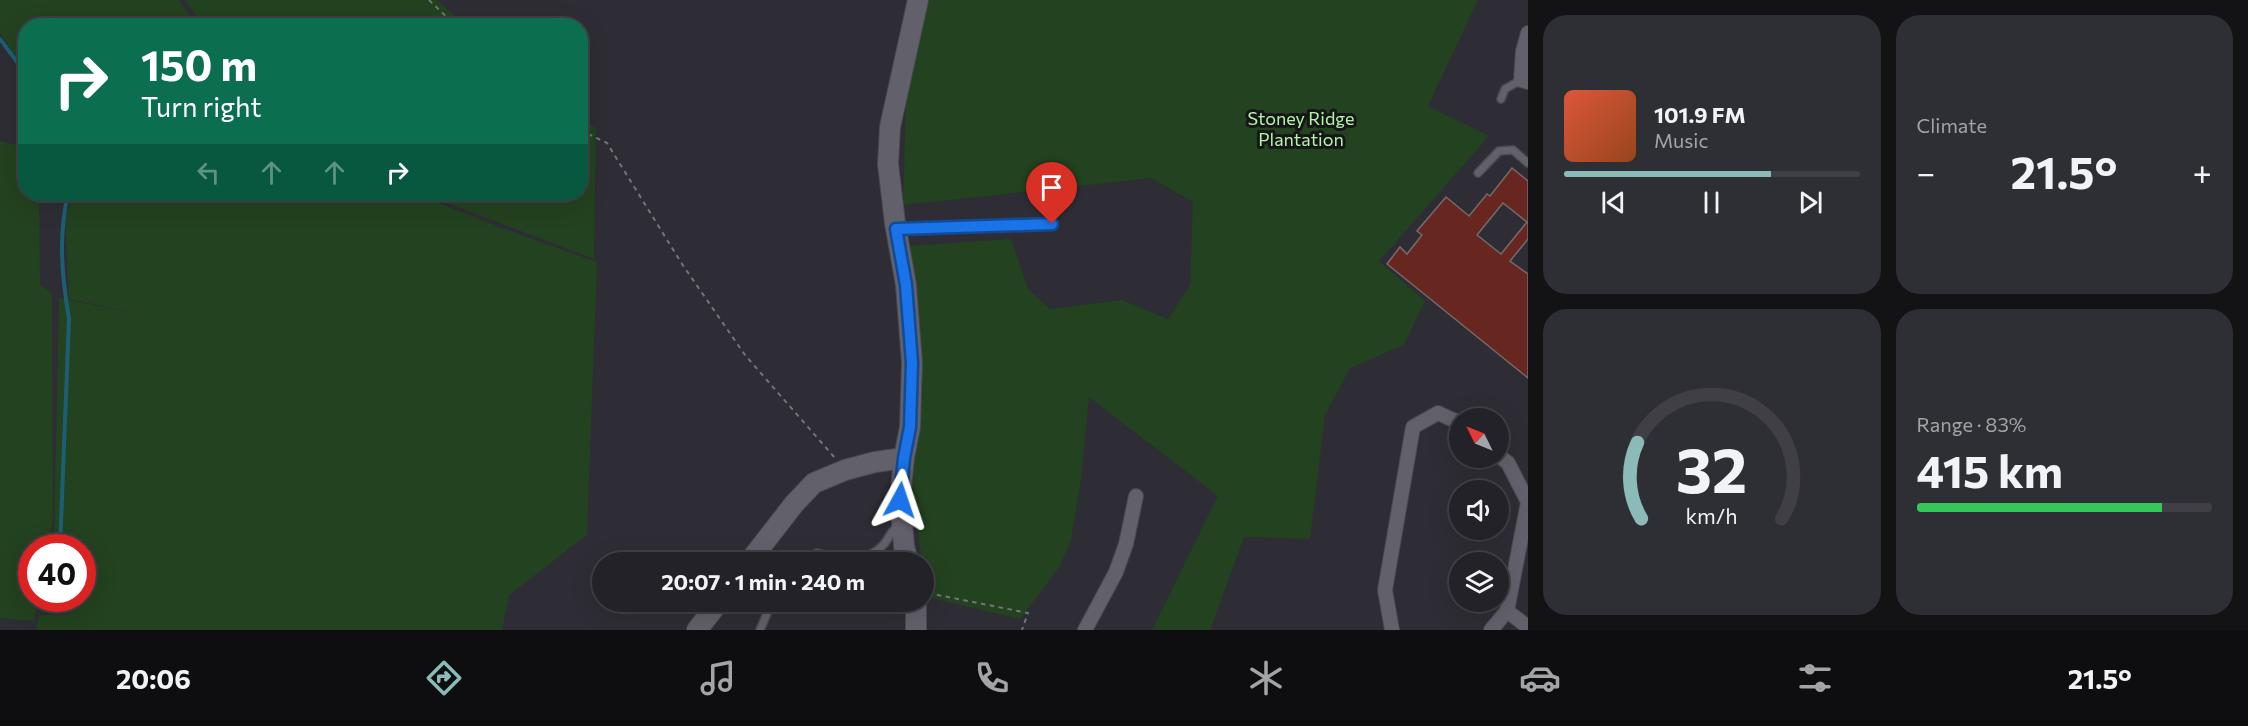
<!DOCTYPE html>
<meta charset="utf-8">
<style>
:root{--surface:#222228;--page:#2e2f34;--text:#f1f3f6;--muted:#a2a4a8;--line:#3f3f45;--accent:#8bbbb9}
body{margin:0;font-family:Commissioner,sans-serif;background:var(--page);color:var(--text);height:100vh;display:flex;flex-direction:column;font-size:22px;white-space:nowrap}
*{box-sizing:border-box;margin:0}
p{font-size:20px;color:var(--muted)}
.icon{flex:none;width:33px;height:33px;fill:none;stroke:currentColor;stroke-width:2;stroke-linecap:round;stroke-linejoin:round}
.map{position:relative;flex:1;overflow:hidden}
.side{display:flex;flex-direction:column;gap:15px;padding:15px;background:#131316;width:720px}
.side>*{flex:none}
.top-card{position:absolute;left:18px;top:18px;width:570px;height:183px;border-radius:24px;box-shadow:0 6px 24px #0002,0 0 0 2px var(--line);background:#0b6e4f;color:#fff;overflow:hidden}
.needle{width:39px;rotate:313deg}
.tools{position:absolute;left:1449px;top:408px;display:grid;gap:12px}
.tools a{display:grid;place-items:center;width:60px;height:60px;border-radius:50%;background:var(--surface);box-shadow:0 6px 24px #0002,0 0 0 2px var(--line);font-size:30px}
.speed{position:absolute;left:18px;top:534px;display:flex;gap:12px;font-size:30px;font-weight:700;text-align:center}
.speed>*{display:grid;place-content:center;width:78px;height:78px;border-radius:50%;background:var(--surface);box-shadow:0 6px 24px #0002,0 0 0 2px var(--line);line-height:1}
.speed .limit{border:9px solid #d22;background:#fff;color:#111}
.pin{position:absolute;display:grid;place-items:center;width:51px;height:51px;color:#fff;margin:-62px -26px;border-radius:50% 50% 50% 0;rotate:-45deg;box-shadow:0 0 6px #0007}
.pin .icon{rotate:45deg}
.me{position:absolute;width:66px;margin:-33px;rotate:5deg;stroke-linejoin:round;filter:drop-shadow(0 0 4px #0008)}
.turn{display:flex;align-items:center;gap:21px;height:126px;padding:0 24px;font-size:27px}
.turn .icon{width:78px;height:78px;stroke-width:2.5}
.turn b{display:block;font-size:42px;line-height:51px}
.lanes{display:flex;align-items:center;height:57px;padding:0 24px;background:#0003;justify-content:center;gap:30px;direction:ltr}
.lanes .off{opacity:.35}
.big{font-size:45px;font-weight:700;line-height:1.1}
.side .card{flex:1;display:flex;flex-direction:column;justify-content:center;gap:9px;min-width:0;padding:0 21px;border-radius:24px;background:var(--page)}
.side .dial{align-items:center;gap:0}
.dial svg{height:156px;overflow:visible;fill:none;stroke:var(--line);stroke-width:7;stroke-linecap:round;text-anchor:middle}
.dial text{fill:var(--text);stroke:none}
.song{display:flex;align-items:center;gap:18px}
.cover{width:72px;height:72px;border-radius:9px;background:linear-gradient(135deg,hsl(10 70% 55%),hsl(20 70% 35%))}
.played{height:6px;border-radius:3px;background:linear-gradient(90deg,var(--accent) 70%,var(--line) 70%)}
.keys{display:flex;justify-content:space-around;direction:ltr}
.heat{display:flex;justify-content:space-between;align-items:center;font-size:33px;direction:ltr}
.charge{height:9px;border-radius:4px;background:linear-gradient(90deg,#34c759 83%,var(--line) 0)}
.side .tiles{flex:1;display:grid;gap:15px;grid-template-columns:repeat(2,1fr)}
.trip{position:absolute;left:592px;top:552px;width:342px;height:60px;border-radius:30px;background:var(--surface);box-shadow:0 6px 24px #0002,0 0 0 2px var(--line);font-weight:700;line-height:60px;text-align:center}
.dock{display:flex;height:96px;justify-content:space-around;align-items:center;background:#0e0e10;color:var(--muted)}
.dock .icon{width:42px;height:42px}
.dock .selected{color:var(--accent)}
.dock b{font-size:27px;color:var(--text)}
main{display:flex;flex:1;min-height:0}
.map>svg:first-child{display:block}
</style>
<main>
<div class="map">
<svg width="1528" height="630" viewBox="0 0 1528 630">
<rect width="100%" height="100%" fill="#2e2d35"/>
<g fill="#23421f">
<polygon points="0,0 179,0 196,25 26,26 25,70 0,33"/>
<polygon points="185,0 437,0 465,25 204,25"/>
<polygon points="929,0 1478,0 1428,106 1489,136 1379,261 1425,301 1404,345 1350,368 1325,415 1310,539 1244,537 1210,630 1152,630 1218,496 1089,397 1081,479 1071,540 1060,566 1020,619 927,597 924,562 922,562 911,480 914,449 920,430 923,385 908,246 1011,239 1028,289 1050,309 1122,300 1168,319 1190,285 1193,202 1151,178 903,205 906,99"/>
<polygon points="581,120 596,128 594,259 424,194 580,194"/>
<polygon points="0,141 25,147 26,194 37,194 39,200 40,285 52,293 53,519 48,547 32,548 32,598 39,599 34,621 0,618"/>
<polygon points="72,194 417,194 499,227 597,262 587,535 509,595 502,630 36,630 39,615 73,614 40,609 42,599 82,598 82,548 52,547 54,533 59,298 145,315 69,299 65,220"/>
</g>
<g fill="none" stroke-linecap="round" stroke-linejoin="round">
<g stroke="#1c5f75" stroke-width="4">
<polyline points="0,39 26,74"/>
<path d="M60,548L69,319C62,277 58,236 68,194"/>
<polyline points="51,605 52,598"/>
</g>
</g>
<path fill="#672720" stroke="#766b69" stroke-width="1.5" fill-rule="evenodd" d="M1512,168L1528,181V239L1510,261L1528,274V378L1387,264L1400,247L1407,254L1422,235L1417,231L1446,197L1469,216L1487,194L1490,196ZM1503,203L1527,222L1501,254L1477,235Z"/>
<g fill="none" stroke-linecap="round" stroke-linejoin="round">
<defs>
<g id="lane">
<polyline points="1501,99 1505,89 1521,80"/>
<polyline points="1478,173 1499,151 1513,150 1528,163"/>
<polyline points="898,229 1051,224"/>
<path d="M806,562L817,553C840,560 868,564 885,543C890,536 892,529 900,524"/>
<polyline points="760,630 772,602"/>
</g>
<g id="street">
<polyline points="1528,33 1523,51 1521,80 1528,82"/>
<polyline points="1507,611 1528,627"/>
<polyline points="1085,630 1116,572 1126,544 1136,496"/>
<polyline points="1392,630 1385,590 1413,427 1438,413 1460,423"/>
<polyline points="1491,630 1507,611 1528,502 1508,463 1498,455"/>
</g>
<g id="secondary">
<polyline points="749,562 794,504 814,483 845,470 875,462 904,458"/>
<polyline points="908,562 904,546 900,499 904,458 910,427 912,363 906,285 895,223 888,164 890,127 918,0"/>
<polyline points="916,602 916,630"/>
<polyline points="697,630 719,602"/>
</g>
</defs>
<use href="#lane" stroke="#49484f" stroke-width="10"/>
<use href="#street" stroke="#49484f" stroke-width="16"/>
<use href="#secondary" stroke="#49484f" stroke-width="22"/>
<g stroke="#74737a" stroke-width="2" stroke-dasharray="4.5 4.5" stroke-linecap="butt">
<polyline points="429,0 456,26"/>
<polyline points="580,130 607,143 682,264 745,355 835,458"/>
<polyline points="928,593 1028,613 1022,630"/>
</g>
<use href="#lane" stroke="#62616b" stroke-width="7"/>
<use href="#street" stroke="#62616b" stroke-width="14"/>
<use href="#secondary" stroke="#62616b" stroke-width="20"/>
</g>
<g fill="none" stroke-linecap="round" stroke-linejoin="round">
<defs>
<polyline id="route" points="900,500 904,458 910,427 912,363 906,285 896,229 1052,224"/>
</defs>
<use href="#route" stroke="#114b97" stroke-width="15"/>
<use href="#route" stroke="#1a73e8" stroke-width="10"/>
</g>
<g text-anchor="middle" stroke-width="6" stroke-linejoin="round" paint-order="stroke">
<g font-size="18" fill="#b1f4a7" stroke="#161619">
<text x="1301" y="125">Stoney Ridge<tspan x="1301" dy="21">Plantation</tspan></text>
</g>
</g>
</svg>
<div class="tools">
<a><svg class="needle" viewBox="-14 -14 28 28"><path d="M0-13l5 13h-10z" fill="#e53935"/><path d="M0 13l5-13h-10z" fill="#a2a4a8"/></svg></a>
<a><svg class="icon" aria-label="sound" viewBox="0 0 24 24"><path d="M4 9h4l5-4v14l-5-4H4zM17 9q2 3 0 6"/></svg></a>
<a><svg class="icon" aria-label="layers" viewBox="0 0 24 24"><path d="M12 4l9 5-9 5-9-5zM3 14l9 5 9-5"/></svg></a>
</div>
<div class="speed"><div class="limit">40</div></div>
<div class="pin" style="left:1052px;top:224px;background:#d93025"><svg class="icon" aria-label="arrive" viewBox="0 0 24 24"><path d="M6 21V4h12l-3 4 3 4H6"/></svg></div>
<svg class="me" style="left:900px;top:500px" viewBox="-20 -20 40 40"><path d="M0-17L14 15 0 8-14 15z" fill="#1a73e8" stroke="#fff" stroke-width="4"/></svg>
<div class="trip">20:07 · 1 min · 240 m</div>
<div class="top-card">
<div class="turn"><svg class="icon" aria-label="right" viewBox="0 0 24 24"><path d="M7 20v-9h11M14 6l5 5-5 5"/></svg><div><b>150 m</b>Turn right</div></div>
<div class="lanes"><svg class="icon off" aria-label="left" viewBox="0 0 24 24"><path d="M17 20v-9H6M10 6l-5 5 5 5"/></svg><svg class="icon off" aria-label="ahead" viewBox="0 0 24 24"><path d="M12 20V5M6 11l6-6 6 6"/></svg><svg class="icon off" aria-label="ahead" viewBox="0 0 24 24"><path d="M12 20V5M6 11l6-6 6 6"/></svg><svg class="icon" aria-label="right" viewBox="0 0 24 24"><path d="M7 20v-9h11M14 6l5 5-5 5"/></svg></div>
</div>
</div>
<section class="side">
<div class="tiles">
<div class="card">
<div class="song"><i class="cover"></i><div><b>101.9 FM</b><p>Music</p></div></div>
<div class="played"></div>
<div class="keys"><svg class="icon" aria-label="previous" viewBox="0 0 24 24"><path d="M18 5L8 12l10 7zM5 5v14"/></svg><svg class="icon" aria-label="pause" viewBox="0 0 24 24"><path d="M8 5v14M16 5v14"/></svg><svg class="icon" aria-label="next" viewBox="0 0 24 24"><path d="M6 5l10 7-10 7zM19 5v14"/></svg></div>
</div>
<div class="card"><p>Climate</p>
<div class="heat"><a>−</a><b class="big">21.5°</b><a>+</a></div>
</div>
<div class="card dial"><svg viewBox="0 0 100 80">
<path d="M14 69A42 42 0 1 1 86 69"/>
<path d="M14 69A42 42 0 0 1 12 30" stroke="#8bbbb9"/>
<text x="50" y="56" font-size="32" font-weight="700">32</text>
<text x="50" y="72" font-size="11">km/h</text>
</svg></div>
<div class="card"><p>Range · 83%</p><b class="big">415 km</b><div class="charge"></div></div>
</div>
</section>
</main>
<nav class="dock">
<b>20:06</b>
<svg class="icon selected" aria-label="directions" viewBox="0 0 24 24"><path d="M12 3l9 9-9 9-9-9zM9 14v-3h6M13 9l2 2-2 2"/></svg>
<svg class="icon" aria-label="music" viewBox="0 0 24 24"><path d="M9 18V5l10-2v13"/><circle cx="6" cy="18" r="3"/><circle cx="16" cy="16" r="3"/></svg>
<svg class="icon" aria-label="phone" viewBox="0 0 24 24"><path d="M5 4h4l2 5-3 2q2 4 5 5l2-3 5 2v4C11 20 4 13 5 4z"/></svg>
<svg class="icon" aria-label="climate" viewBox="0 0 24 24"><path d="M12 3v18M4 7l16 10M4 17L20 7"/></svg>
<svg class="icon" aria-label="car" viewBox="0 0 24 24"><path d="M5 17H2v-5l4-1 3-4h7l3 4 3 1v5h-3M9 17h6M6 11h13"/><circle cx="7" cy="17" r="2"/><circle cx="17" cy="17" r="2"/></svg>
<svg class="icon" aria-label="filters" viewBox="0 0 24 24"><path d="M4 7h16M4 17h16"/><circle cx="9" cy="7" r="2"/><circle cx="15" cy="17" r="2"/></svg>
<b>21.5°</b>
</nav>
